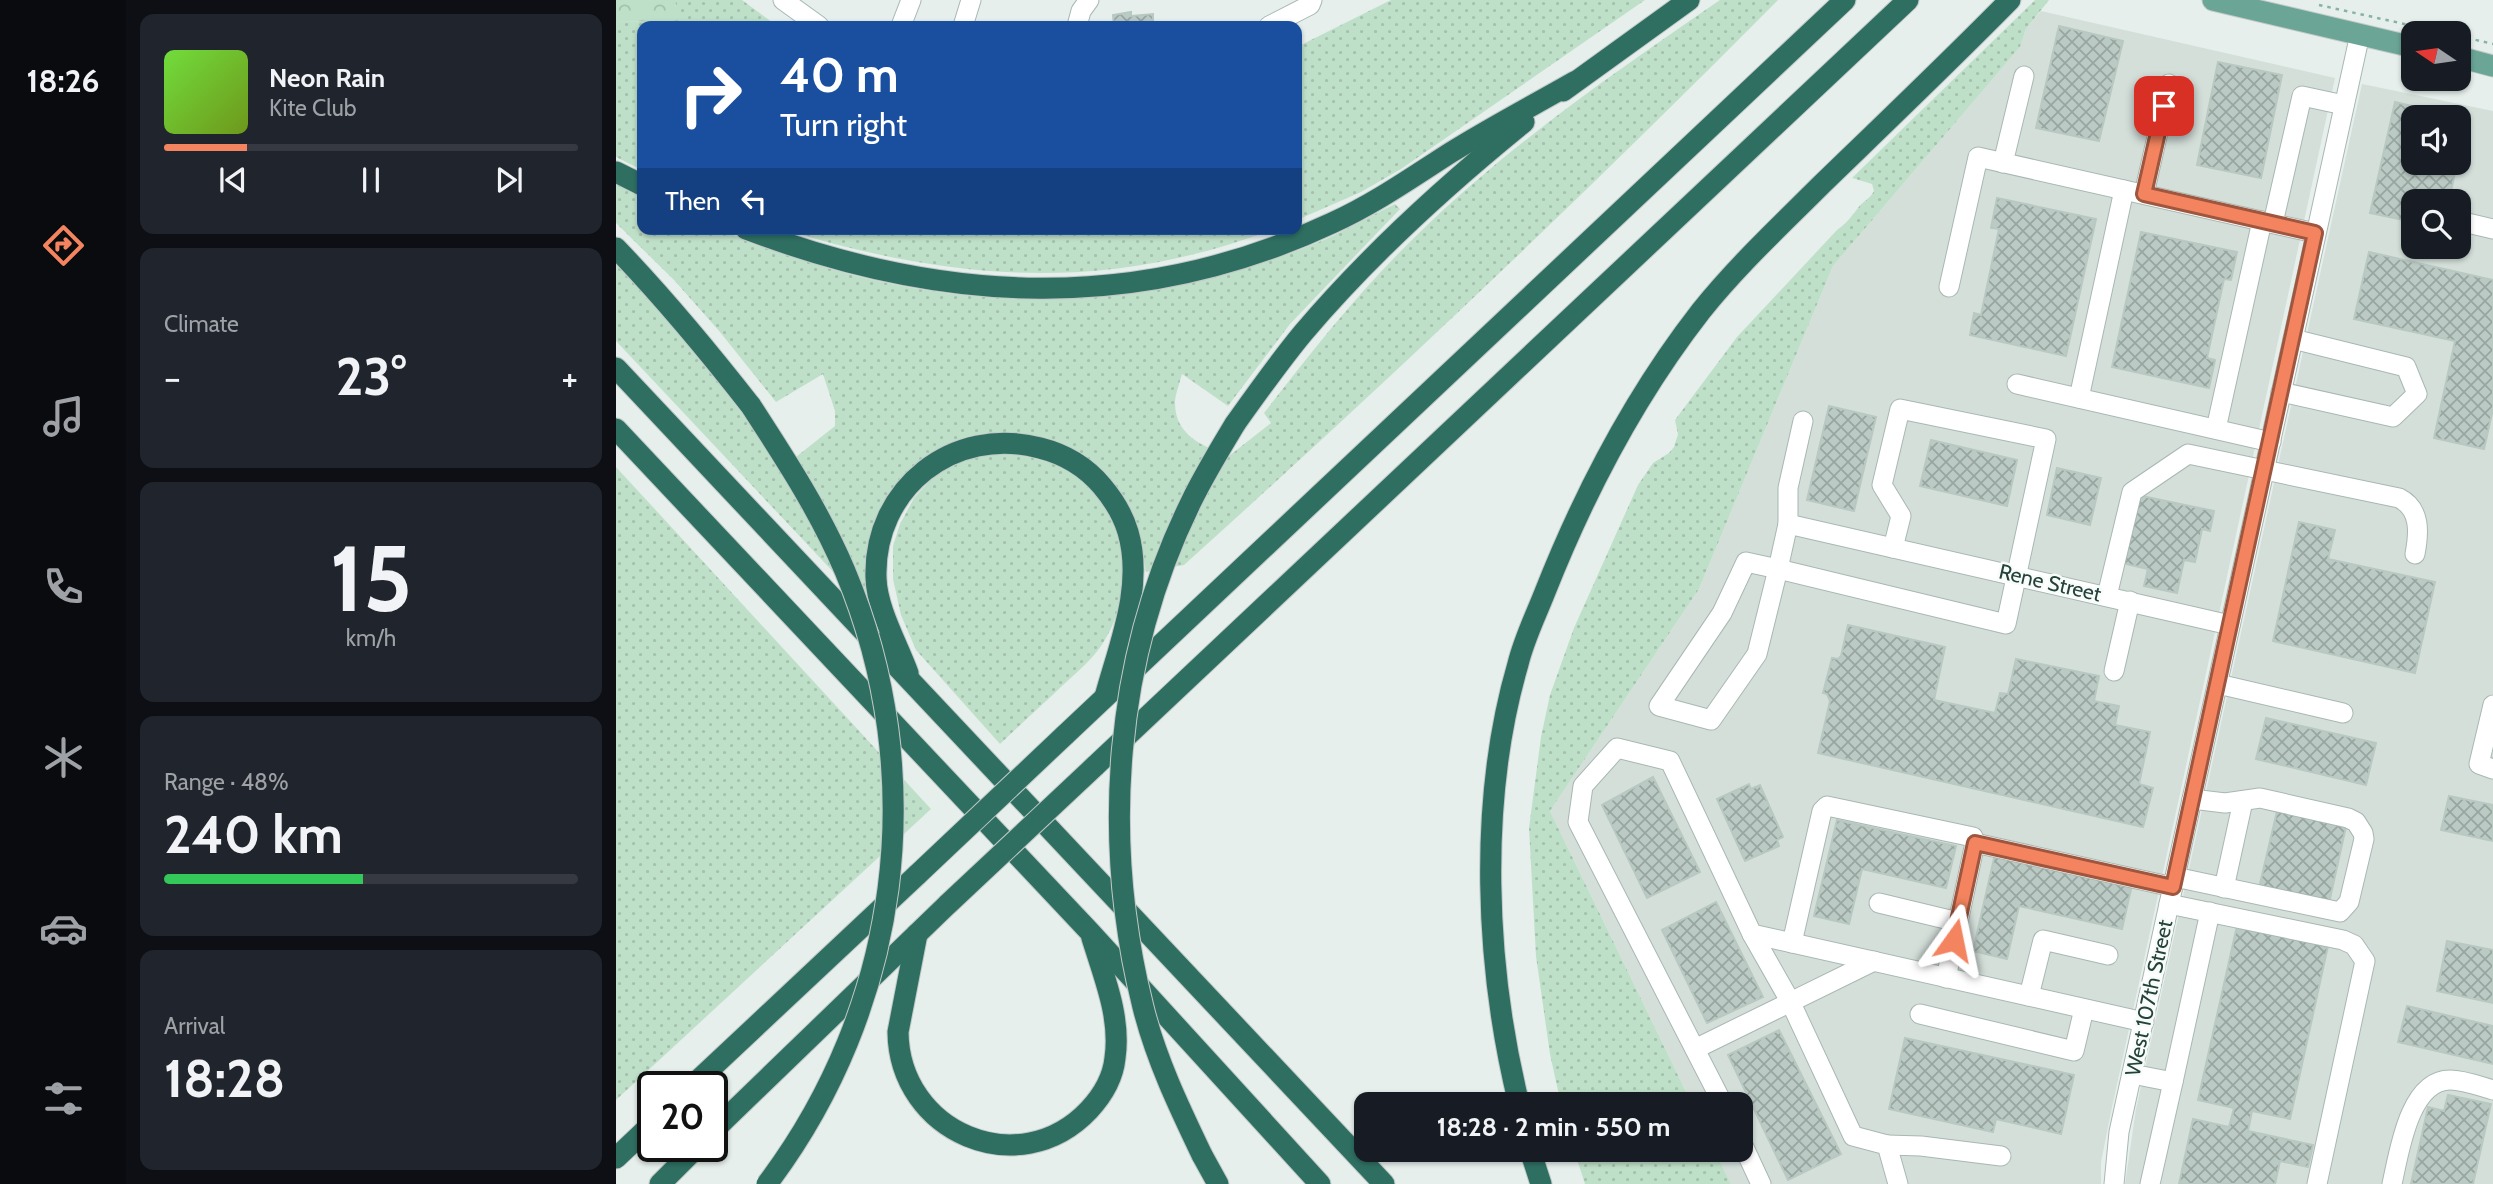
<!DOCTYPE html>
<meta charset="utf-8">
<style>
:root{--surface:#171b24;--page:#20242c;--text:#f1f3f6;--muted:#9ea1a6;--line:#363941;--accent:#f4845f}
body{margin:0;font-family:Cabin,sans-serif;background:var(--page);color:var(--text);height:100vh;display:flex;flex-direction:column;font-size:26px;white-space:nowrap}
*{box-sizing:border-box;margin:0}
p{font-size:23px;color:var(--muted)}
.icon{flex:none;width:38px;height:38px;fill:none;stroke:currentColor;stroke-width:2;stroke-linecap:round;stroke-linejoin:round}
.map{position:relative;flex:1;overflow:hidden}
.details{display:flex;flex-direction:column;gap:14px;padding:14px;background:#0d0f14;width:490px}
.details>*{flex:none}
.top-card{position:absolute;left:21px;top:21px;width:665px;height:214px;border-radius:14px;box-shadow:0 2px 5px #0004;background:#1a4fa0;color:#fff;overflow:hidden}
.needle{width:46px;rotate:283deg}
.buttons{position:absolute;left:1785px;top:21px;display:grid;gap:14px}
.buttons a{display:grid;place-items:center;width:70px;height:70px;border-radius:14px;background:var(--surface);box-shadow:0 2px 5px #0004;font-size:35px}
.speed{position:absolute;left:21px;top:1071px;display:flex;gap:14px;font-size:35px;font-weight:700;text-align:center}
.speed>*{display:grid;place-content:center;width:91px;height:91px;border-radius:50%;background:var(--surface);box-shadow:0 2px 5px #0004;line-height:1}
.speed .limit{border:4px solid #111;border-radius:10px;background:#fff;color:#111}
.pin{position:absolute;display:grid;place-items:center;width:60px;height:60px;color:#fff;margin:-30px;border-radius:14px;box-shadow:0 4px 10px #0006}
.me{position:absolute;width:77px;margin:-38px;rotate:12deg;stroke-linejoin:round;filter:drop-shadow(0 0 5px #0008)}
.turn{display:flex;align-items:center;gap:24px;height:147px;padding:0 28px;font-size:32px}
.turn .icon{width:91px;height:91px;stroke-width:2.5}
.turn b{display:block;font-size:49px;line-height:60px}
.then{display:flex;align-items:center;height:66px;padding:0 28px;background:#0003;gap:14px;font-size:26px}
.big{font-size:52px;font-weight:700;line-height:1.1}
.details .tile{flex:1;display:flex;flex-direction:column;justify-content:center;gap:10px;min-width:0;padding:0 24px;border-radius:14px;background:var(--page)}
.details .dial{align-items:center;gap:0}
.dial b{font-size:91px;line-height:1}
.song{display:flex;align-items:center;gap:21px}
.cover{width:84px;height:84px;border-radius:10px;background:linear-gradient(135deg,hsl(100 70% 55%),hsl(80 70% 35%))}
.played{height:7px;border-radius:4px;background:linear-gradient(90deg,var(--accent) 20%,var(--line) 20%)}
.keys{display:flex;justify-content:space-around;direction:ltr}
.heat{display:flex;justify-content:space-between;align-items:center;font-size:38px;direction:ltr}
.charge{height:10px;border-radius:5px;background:linear-gradient(90deg,#34c759 48%,var(--line) 0)}
.trip{position:absolute;left:738px;top:1092px;width:399px;height:70px;border-radius:14px;background:var(--surface);box-shadow:0 2px 5px #0004;font-weight:700;line-height:70px;text-align:center}
main{display:flex;flex:1;min-height:0}
.tab-bar{display:flex;flex-direction:column;width:126px;justify-content:space-around;align-items:center;background:#090b0e;color:var(--muted)}
.tab-bar .icon{width:49px;height:49px}
.tab-bar .active{color:var(--accent)}
.tab-bar b{font-size:32px;color:var(--text)}
.map>svg:first-child{display:block}
</style>
<main>
<nav class="tab-bar">
<b>18:26</b>
<svg class="icon active" aria-label="directions" viewBox="0 0 24 24"><path d="M12 3l9 9-9 9-9-9zM9 14v-3h6M13 9l2 2-2 2"/></svg>
<svg class="icon" aria-label="music" viewBox="0 0 24 24"><path d="M9 18V5l10-2v13"/><circle cx="6" cy="18" r="3"/><circle cx="16" cy="16" r="3"/></svg>
<svg class="icon" aria-label="phone" viewBox="0 0 24 24"><path d="M5 4h4l2 5-3 2q2 4 5 5l2-3 5 2v4C11 20 4 13 5 4z"/></svg>
<svg class="icon" aria-label="climate" viewBox="0 0 24 24"><path d="M12 3v18M4 7l16 10M4 17L20 7"/></svg>
<svg class="icon" aria-label="car" viewBox="0 0 24 24"><path d="M5 17H2v-5l4-1 3-4h7l3 4 3 1v5h-3M9 17h6M6 11h13"/><circle cx="7" cy="17" r="2"/><circle cx="17" cy="17" r="2"/></svg>
<svg class="icon" aria-label="filters" viewBox="0 0 24 24"><path d="M4 7h16M4 17h16"/><circle cx="9" cy="7" r="2"/><circle cx="15" cy="17" r="2"/></svg>
</nav>
<section class="details">
<div class="tile">
<div class="song"><i class="cover"></i><div><b>Neon Rain</b><p>Kite Club</p></div></div>
<div class="played"></div>
<div class="keys"><svg class="icon" aria-label="previous" viewBox="0 0 24 24"><path d="M18 5L8 12l10 7zM5 5v14"/></svg><svg class="icon" aria-label="pause" viewBox="0 0 24 24"><path d="M8 5v14M16 5v14"/></svg><svg class="icon" aria-label="next" viewBox="0 0 24 24"><path d="M6 5l10 7-10 7zM19 5v14"/></svg></div>
</div>
<div class="tile"><p>Climate</p>
<div class="heat"><a>−</a><b class="big">23°</b><a>+</a></div>
</div>
<div class="tile dial"><b>15</b><p>km/h</p></div>
<div class="tile"><p>Range · 48%</p><b class="big">240 km</b><div class="charge"></div></div>
<div class="tile"><p>Arrival</p><b class="big">18:28</b></div>
</section>
<div class="map">
<svg width="1877" height="1184" viewBox="0 0 1877 1184">
<defs>
<pattern id="grass-dots" width="8" height="8" patternUnits="userSpaceOnUse" patternTransform="scale(1.75)"><rect width="8" height="8" fill="#bfe0c8"/><path d="M2 2h.1M6 6h.1" fill="none" stroke="#a4c1ad" stroke-width="1.8" stroke-linecap="round"/></pattern>
<pattern id="forest-crowns" width="20" height="18" patternUnits="userSpaceOnUse" patternTransform="scale(1.75)"><rect width="20" height="18" fill="#bfe0c8"/><path d="M2 6a3 3 0 1 1 6 0M12 15a3 3 0 1 1 6 0" fill="none" stroke="#a4c1ad"/></pattern>
<pattern id="building-cross-hatch" width="8" height="8" patternUnits="userSpaceOnUse" patternTransform="scale(1.75)"><rect width="8" height="8" fill="#bbcac4"/><path d="M0 0l8 8M0 8l8-8" fill="none" stroke="#98a6a0"/></pattern>
</defs>
<rect width="100%" height="100%" fill="#e6efeb"/>
<g fill="#d4dfda" fill-rule="evenodd">
<polygon points="1425,11 1719,78 1495,1112 1485,1162 1485,1184 1115,1184 1098,1150 1125,1150 1125,1104 1076,1104 934,811 1083,589 1217,266 1404,47 1410,29"/>
<path d="M1746,84L1877,111V1184H1509L1520,1109ZM1797,117H1843V163H1797ZM1797,201H1843V247H1797Z"/>
</g>
<g fill="url(#grass-dots)">
<polygon points="59,0 126,0 161,26 26,26 26,170 0,157 0,21 61,22"/>
<polygon points="775,0 1029,0 785,169 745,192 681,220 681,47"/>
<path d="M1104,0H1162C970,194 771,382 568,565L530,572C525,541 517,508 498,483C464,439 376,416 328,447C318,454 296,492 288,504C279,518 258,542 252,557C248,567 250,583 250,594L222,577L0,341V264C62,327 115,396 166,468L219,426V411L207,374L160,402L104,332L58,280L0,223V184L26,196V229C50,229 77,226 100,229C114,231 127,241 140,245C180,258 220,272 262,281C408,314 559,300 698,244C726,233 752,217 779,204L784,209L674,324L612,406L566,374C564,382 560,392 559,401C558,435 586,446 613,456L655,423L648,413C696,351 744,290 801,235C892,146 999,72 1104,0Z"/>
<path d="M1419,0H1433L1410,29L1404,47L1217,266L1083,589L934,811L1076,1104H945L934,1054L920,956L913,828L925,737L934,695L958,628L1022,485L1037,463L1053,453L1058,447L1062,434L1059,420L1121,337L1221,230C1232,222 1234,218 1242,208C1247,201 1254,199 1258,191L1256,184L1236,178Z"/>
<path d="M166,229H657C489,294 335,281 166,229Z"/>
<path d="M391,453C412,457 433,460 452,470C513,501 522,590 487,643C476,660 461,672 446,686C426,705 405,724 384,744L300,650L285,615L277,579V546L284,524L298,498L320,474L353,458Z"/>
<polygon points="0,467 315,809 0,1100"/>
<polygon points="958,1150 1098,1150 1115,1184 969,1184"/>
</g>
<polygon fill="url(#forest-crowns)" points="0,0 59,0 62,22 0,21"/>
<g fill="url(#building-cross-hatch)" stroke="#b8c9c2" stroke-width="2">
<polygon points="515,12 515,16 537,14 537,25 545,23 546,26 498,26 497,15"/>
<polygon points="1443,26 1507,41 1483,141 1420,128"/>
<polygon points="1602,62 1666,75 1645,178 1581,165"/>
<polygon points="1779,102 1851,119 1843,156 1843,117 1797,117 1797,163 1841,163 1833,201 1797,201 1797,222 1754,213"/>
<polygon points="1381,198 1480,219 1450,356 1354,335 1358,313 1365,315 1383,229 1375,228"/>
<polygon points="1525,232 1621,252 1615,280 1608,279 1591,358 1599,360 1593,388 1496,367"/>
<polygon points="1753,252 1877,280 1877,409 1868,449 1818,438 1839,341 1738,319"/>
<polygon points="1213,406 1260,417 1238,511 1191,500"/>
<polygon points="1315,440 1401,460 1391,506 1304,486"/>
<polygon points="1441,468 1485,478 1474,525 1431,515"/>
<polygon points="1521,495 1598,511 1594,531 1586,529 1579,562 1568,560 1561,593 1528,586 1532,569 1506,563"/>
<polygon points="1683,522 1719,530 1712,559 1819,582 1799,673 1657,641"/>
<polygon points="1232,625 1329,647 1318,700 1379,713 1384,693 1392,694 1400,659 1483,676 1478,701 1503,706 1499,725 1534,732 1523,784 1537,788 1527,827 1202,753 1214,701 1211,694 1207,693 1216,658 1222,659 1225,656"/>
<polygon points="1650,718 1760,743 1750,785 1640,759"/>
<polygon points="1037,777 1084,872 1031,898 986,805"/>
<polygon points="1133,784 1135,789 1144,785 1167,837 1161,840 1163,846 1129,861 1101,799"/>
<polygon points="1833,796 1877,805 1877,841 1825,830"/>
<polygon points="1662,807 1731,822 1713,903 1643,888"/>
<polygon points="1221,820 1340,846 1330,888 1246,869 1233,924 1198,916"/>
<polygon points="1379,854 1516,885 1506,929 1403,906 1391,959 1357,951"/>
<polygon points="1100,902 1147,997 1091,1023 1046,930"/>
<polygon points="1621,926 1712,946 1674,1119 1636,1111 1632,1131 1697,1145 1692,1167 1664,1161 1659,1184 1563,1184 1577,1119 1613,1127 1618,1108 1582,1100"/>
<polygon points="1831,941 1877,950 1877,1003 1821,991"/>
<polygon points="1791,1006 1877,1026 1877,1064 1782,1042"/>
<polygon points="1163,1030 1225,1154 1172,1180 1112,1055"/>
<polygon points="1289,1038 1458,1075 1445,1134 1380,1119 1377,1132 1273,1109"/>
<polygon points="1832,1095 1875,1104 1857,1184 1795,1184 1812,1107 1828,1111"/>
</g>
<g fill="none" stroke-linecap="round" stroke-linejoin="round">
<defs>
<g id="minor">
<polyline points="167,0 203,26"/>
<polyline points="285,26 295,0"/>
<polyline points="347,26 355,0"/>
<polyline points="461,26 465,11 473,0"/>
<polyline points="653,26 694,5 696,0"/>
<polyline points="1387,163 1408,76"/>
<polyline points="1528,194 1553,84"/>
<polyline points="1843,221 1877,229"/>
<polyline points="1657,223 1686,96 1728,105"/>
<polyline points="1333,287 1362,157 1699,233"/>
<polyline points="1401,384 1655,442"/>
<polyline points="1665,392 1777,417 1801,394 1790,367 1677,339"/>
<polyline points="1463,398 1508,190"/>
<polyline points="1187,421 1172,488 1172,524 1614,625"/>
<polyline points="1600,429 1646,221"/>
<polyline points="1172,524 1162,569 1130,562 1106,613 1043,706 1095,720 1141,654 1162,569 1390,624 1430,439 1284,409 1266,485 1285,516 1277,548"/>
<path d="M1491,596L1516,492L1572,454L1783,498C1805,509 1803,533 1799,554"/>
<polyline points="1498,671 1514,601"/>
<polyline points="1602,684 1727,713"/>
<polyline points="1877,705 1863,764 1877,769"/>
<polyline points="1359,843 1557,887"/>
<polyline points="1559,877 1724,912 1733,902 1748,839 1747,833 1740,822 1732,818 1644,798 1609,803 1576,799"/>
<polyline points="1608,888 1627,801"/>
<polyline points="1263,903 1342,922"/>
<polyline points="1553,904 1727,940 1738,945 1749,961 1701,1184"/>
<polyline points="1136,934 1174,1001 1237,1136 1271,1145 1282,1184"/>
<polyline points="1176,943 1206,811 1211,806 1357,837 1359,843 1330,978"/>
<polyline points="1413,996 1427,940 1492,955"/>
<polyline points="1304,1014 1458,1051 1468,1009"/>
<polyline points="1079,1049 1258,961"/>
<polyline points="1516,1074 1557,1082 1594,912"/>
<polyline points="1107,1104 962,822 967,786 1001,748 1054,761 1136,934 1528,1022"/>
<polyline points="1125,1141 1145,1184"/>
<polyline points="1271,1145 1305,1146 1385,1156"/>
<polyline points="1498,1184 1503,1132 1744,34"/>
<polyline points="1534,1184 1557,1082"/>
<path d="M1776,1184C1783,1153 1793,1080 1834,1080C1848,1080 1863,1086 1877,1090"/>
</g>
<g id="major">
<polyline points="1597,0 1797,47"/>
<polyline points="1843,57 1877,66"/>
</g>
<g id="highway">
<polyline points="947,91 1073,0"/>
<polyline points="0,172 26,185"/>
<path d="M130,229C327,304 522,314 716,223C758,204 795,178 834,153C874,128 916,106 958,82"/>
<path d="M0,248C48,298 92,351 135,406"/>
<polyline points="0,368 768,1184"/>
<path d="M619,424C641,393 663,362 687,333C753,255 829,186 908,122"/>
<polyline points="0,429 474,932 704,1184"/>
<path d="M292,673C281,643 261,609 260,578C257,488 338,425 424,448C448,454 470,467 486,486C497,499 507,515 512,532C528,587 503,645 489,697"/>
<polyline points="449,735 1229,0"/>
<polyline points="479,766 1292,0"/>
<path d="M301,934L282,1032C283,1132 403,1184 473,1110C486,1096 497,1078 499,1058C505,1017 488,977 476,938"/>
<polyline points="75,1087 302,874"/>
<path d="M903,1104C869,966 862,801 902,664C908,639 920,615 929,592C969,491 1018,397 1085,311C1121,266 1164,226 1205,185C1268,124 1332,63 1394,0"/>
<polyline points="96,1132 332,904"/>
<polyline points="914,1150 925,1184"/>
<polyline points="586,1155 602,1184"/>
<polyline points="0,1158 37,1123"/>
<polyline points="44,1184 82,1146"/>
</g>
</defs>
<use href="#minor" stroke="#a8b8b2" stroke-width="21"/>
<use href="#major" stroke="#c2cac8" stroke-width="23"/>
<use href="#highway" stroke="#c2cac8" stroke-width="23"/>
<g stroke="#86b3a5" stroke-width="2.5" stroke-dasharray="3.5 5" stroke-linecap="butt">
<polyline points="1703,5 1829,33"/>
<polyline points="1843,36 1877,44"/>
</g>
<use href="#minor" stroke="#fff" stroke-width="19"/>
<use href="#major" stroke="#6aa596" stroke-width="21"/>
<use href="#highway" stroke="#2f6f62" stroke-width="21"/>
<defs>
<g id="highway-bridge">
<path d="M135,406C170,460 204,512 229,571C315,776 284,1008 151,1184"/>
<polyline points="302,874 449,735"/>
<polyline points="332,904 479,766"/>
<path d="M586,1155C563,1107 540,1059 527,1007C485,838 498,659 575,502C588,475 604,449 619,424"/>
</g>
</defs>
<use href="#highway-bridge" stroke="#c2cac8" stroke-width="23" stroke-linecap="butt"/>
<use href="#highway-bridge" stroke="#2f6f62" stroke-width="21"/>
</g>
<g fill="none" stroke-linecap="round" stroke-linejoin="round">
<defs>
<polyline id="route" points="1338,940 1359,843 1557,887 1699,233 1528,194 1548,106"/>
</defs>
<use href="#route" stroke="#9f563e" stroke-width="18"/>
<use href="#route" stroke="#f4845f" stroke-width="12"/>
</g>
<g text-anchor="middle" stroke-width="5" stroke-linejoin="round" paint-order="stroke">
<g font-size="21" fill="#24423a" stroke="#f7fbf9">
<text transform="translate(1434 583) rotate(13)" y="7">Rene Street</text>
<text transform="translate(1533 998) rotate(-78)" y="7">West 107th Street</text>
</g>
</g>
</svg>
<div class="buttons">
<a><svg class="needle" viewBox="-14 -14 28 28"><path d="M0-13l5 13h-10z" fill="#e53935"/><path d="M0 13l5-13h-10z" fill="#9ea1a6"/></svg></a>
<a><svg class="icon" aria-label="sound" viewBox="0 0 24 24"><path d="M4 9h4l5-4v14l-5-4H4zM17 9q2 3 0 6"/></svg></a>
<a><svg class="icon" aria-label="search" viewBox="0 0 24 24"><circle cx="10" cy="10" r="6"/><path d="M15 15l6 6"/></svg></a>
</div>
<div class="speed"><div class="limit">20</div></div>
<div class="pin" style="left:1548px;top:106px;background:#d93025"><svg class="icon" aria-label="arrive" viewBox="0 0 24 24"><path d="M6 21V4h12l-3 4 3 4H6"/></svg></div>
<svg class="me" style="left:1338px;top:940px" viewBox="-20 -20 40 40"><path d="M0-17L14 15 0 8-14 15z" fill="#f4845f" stroke="#fff" stroke-width="4"/></svg>
<div class="trip">18:28 · 2 min · 550 m</div>
<div class="top-card">
<div class="turn"><svg class="icon" aria-label="right" viewBox="0 0 24 24"><path d="M7 20v-9h11M14 6l5 5-5 5"/></svg><div><b>40 m</b>Turn right</div></div>
<div class="then">Then<svg class="icon" aria-label="left" viewBox="0 0 24 24"><path d="M17 20v-9H6M10 6l-5 5 5 5"/></svg></div>
</div>
</div>
</main>
